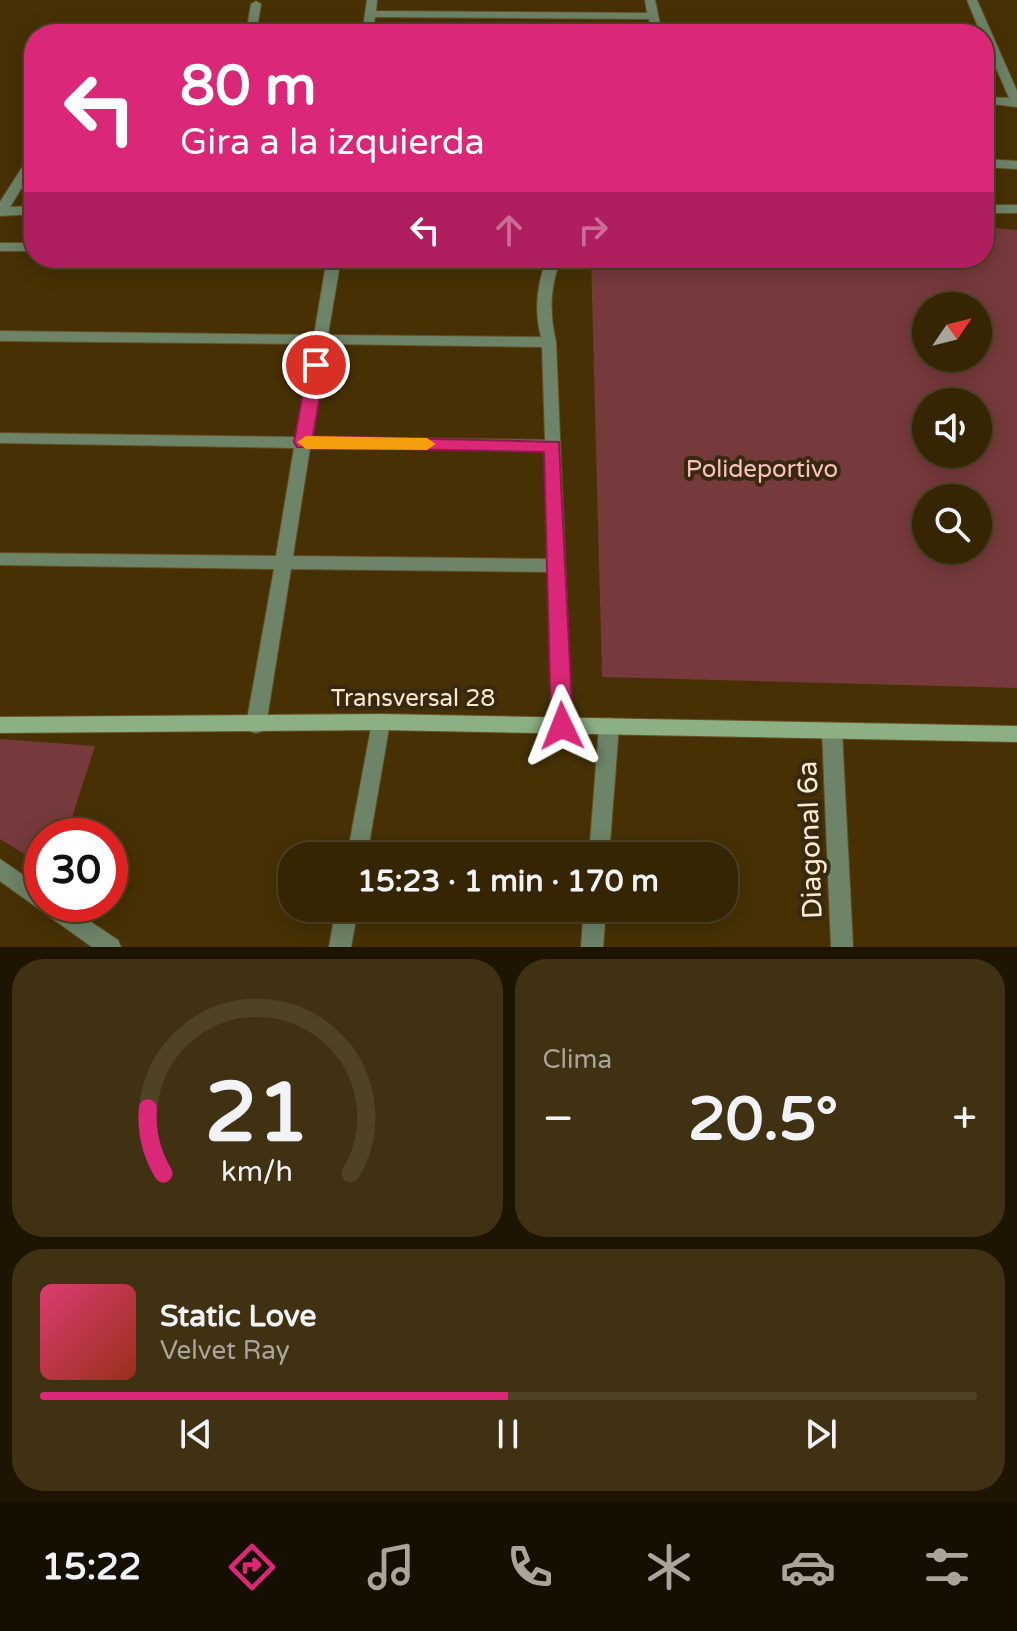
<!DOCTYPE html>
<html lang="es">
<meta charset="utf-8">
<style>
:root{--surface:#352503;--page:#403112;--text:#f1f3f6;--muted:#aaa59a;--line:#4f4225;--accent:#db2777}
body{margin:0;font-family:"Varela Round",sans-serif;background:var(--page);color:var(--text);height:100vh;display:flex;flex-direction:column;font-size:30px;white-space:nowrap}
*{box-sizing:border-box;margin:0}
p{font-size:26px;color:var(--muted)}
.icon{flex:none;width:44px;height:44px;fill:none;stroke:currentColor;stroke-width:2;stroke-linecap:round;stroke-linejoin:round}
.map{position:relative;height:947px;overflow:hidden}
.panel{display:flex;flex-direction:column;gap:12px;padding:12px;background:#1d1402;flex:1}
.panel>*{flex:none}
.guide{position:absolute;left:24px;top:24px;width:970px;height:244px;border-radius:32px;box-shadow:0 4px 20px #0003,0 0 0 2px var(--line);background:#db2777;color:#fff;overflow:hidden}
.needle{width:52px;rotate:55deg}
.buttons{position:absolute;left:912px;top:292px;display:grid;gap:16px}
.buttons a{display:grid;place-items:center;width:80px;height:80px;border-radius:50%;background:var(--surface);box-shadow:0 4px 20px #0003,0 0 0 2px var(--line);font-size:40px}
.speed{position:absolute;left:24px;top:818px;display:flex;gap:16px;font-size:40px;font-weight:700;text-align:center}
.speed>*{display:grid;place-content:center;width:104px;height:104px;border-radius:50%;background:var(--surface);box-shadow:0 4px 20px #0003,0 0 0 2px var(--line);line-height:1}
.speed .limit{border:12px solid #d22;background:#fff;color:#111}
.pin{position:absolute;display:grid;place-items:center;width:68px;height:68px;color:#fff;margin:-34px;border:4px solid #fff;border-radius:50%;box-shadow:0 2px 8px #0007}
.me{position:absolute;width:88px;margin:-44px;rotate:358deg;stroke-linejoin:round;filter:drop-shadow(0 0 6px #0008)}
.turn{display:flex;align-items:center;gap:28px;height:168px;padding:0 24px;font-size:36px}
.turn .icon{width:104px;height:104px;stroke-width:2.5}
.turn b{display:block;font-size:56px;line-height:68px}
.lanes{display:flex;align-items:center;height:76px;padding:0 24px;background:#0003;justify-content:center;gap:40px;direction:ltr}
.lanes .off{opacity:.35}
.big{font-size:60px;font-weight:700;line-height:1.1}
.panel .card{flex:1;display:flex;flex-direction:column;justify-content:center;gap:12px;min-width:0;padding:0 28px;border-radius:32px;background:var(--page)}
.panel .dial{align-items:center;gap:0}
.dial svg{height:208px;overflow:visible;fill:none;stroke:var(--line);stroke-width:7;stroke-linecap:round;text-anchor:middle}
.dial text{fill:var(--text);stroke:none}
.song{display:flex;align-items:center;gap:24px}
.cover{width:96px;height:96px;border-radius:12px;background:linear-gradient(135deg,hsl(340 70% 55%),hsl(10 70% 35%))}
.played{height:8px;border-radius:4px;background:linear-gradient(90deg,var(--accent) 50%,var(--line) 50%)}
.keys{display:flex;justify-content:space-around;direction:ltr}
.heat{display:flex;justify-content:space-between;align-items:center;font-size:44px;direction:ltr}
.panel .tiles{flex:1;display:grid;gap:12px;grid-template-columns:1fr 1fr}
.card:last-child{grid-column:span 2}
.trip{position:absolute;left:278px;top:842px;width:460px;height:80px;border-radius:32px;background:var(--surface);box-shadow:0 4px 20px #0003,0 0 0 2px var(--line);font-weight:700;line-height:80px;text-align:center}
.menu{display:flex;height:128px;justify-content:space-around;align-items:center;background:#150f01;color:var(--muted)}
.menu .icon{width:56px;height:56px}
.menu .current{color:var(--accent)}
.menu b{font-size:36px;color:var(--text)}
.map>svg:first-child{display:block}
</style>
<div class="map">
<svg width="1017" height="947" viewBox="0 0 1017 947">
<rect width="100%" height="100%" fill="#473104"/>
<g fill="#763a3c" fill-rule="evenodd">
<path d="M984,227L1017,230V688L602,677L591,258H984ZM978,306V358H926V306ZM926,402H978V454H926ZM978,498V550H926V498Z"/>
<polygon points="0,739 95,746 66,836 42,836 42,865 0,839"/>
</g>
<g fill="none" stroke-linecap="round" stroke-linejoin="round">
<defs>
<g id="street">
<polygon points="367,0 377,0 376,11 647,13 645,0 655,0 662,34 652,34 649,19 375,17 372,34 362,34"/>
<polygon points="967,0 977,0 1017,91 1017,107 984,103 984,97 1009,98 984,40 984,34 981,34"/>
<polygon points="256,1 261,4 256,34 246,34 251,4"/>
<polygon points="34,154 34,168 10,207 34,206 34,214 0,216 0,202 30,155"/>
<polygon points="984,159 1017,161 1017,169 984,167"/>
<rect x="984" y="205" width="33" height="8"/>
<rect x="0" y="243" width="34" height="8"/>
<path d="M327,258H341L328,335L541,337C534,309 537,285 547,258H561C550,287 549,312 556,342L572,726L569,732L562,734L555,732L552,726L548,572L291,569L266,725L263,731L256,733L249,731L246,725L274,569L0,565V553L276,556L294,448L0,443V433L296,437L312,344L0,341V331L314,335ZM327,344L542,347L545,440L312,437ZM310,448L545,451L548,559L293,556Z"/>
<polygon points="381,714 388,716 390,722 367,856 347,856 372,722 374,716"/>
<polygon points="609,718 616,720 619,726 609,856 589,856 599,726 602,720"/>
<polygon points="832,723 839,725 842,731 853,947 831,947 822,731 825,725"/>
<polygon points="0,859 42,888 42,904 64,904 118,940 121,947 92,947 0,881"/>
<polygon points="336,908 358,908 351,947 329,947"/>
<polygon points="584,908 606,908 603,947 581,947"/>
</g>
<polygon id="secondary" points="381,714 1017,726 1017,742 381,730 0,733 0,717"/>
</defs>
<use href="#street" stroke="#644f24" stroke-width="2"/>
<use href="#secondary" stroke="#644f24" stroke-width="2"/>
<use href="#street" fill="#6d8468" fill-rule="evenodd"/>
<use href="#secondary" fill="#8caf83" fill-rule="evenodd"/>
</g>
<polygon fill="#db2777" stroke="#8e194d" stroke-width="2" points="316,360 325,365 313,436 559,442 573,726 570,732 562,735 554,732 551,726 544,452 297,447 294,442 308,365"/>
<polygon fill="#f59e0b" points="306,436 427,438 436,444 427,450 306,449 297,442"/>
<g text-anchor="middle" stroke-width="8" stroke-linejoin="round" paint-order="stroke">
<g font-size="24" fill="#fcc1c0" stroke="#372910">
<text x="762" y="477">Polideportivo</text>
</g>
<g font-size="24" fill="#fceacc" stroke="#372910">
<text x="413" y="706">Transversal 28</text>
</g>
<g font-size="28" fill="#fceacc" stroke="#372910">
<text transform="translate(809 840) rotate(-92)" y="10">Diagonal 6a</text>
</g>
</g>
</svg>
<div class="buttons">
<a><svg class="needle" viewBox="-14 -14 28 28"><path d="M0-13l5 13h-10z" fill="#e53935"/><path d="M0 13l5-13h-10z" fill="#aaa59a"/></svg></a>
<a><svg class="icon" aria-label="sound" viewBox="0 0 24 24"><path d="M4 9h4l5-4v14l-5-4H4zM17 9q2 3 0 6"/></svg></a>
<a><svg class="icon" aria-label="search" viewBox="0 0 24 24"><circle cx="10" cy="10" r="6"/><path d="M15 15l6 6"/></svg></a>
</div>
<div class="speed"><div class="limit">30</div></div>
<div class="pin" style="left:316px;top:365px;background:#d93025"><svg class="icon" aria-label="arrive" viewBox="0 0 24 24"><path d="M6 21V4h12l-3 4 3 4H6"/></svg></div>
<svg class="me" style="left:562px;top:726px" viewBox="-20 -20 40 40"><path d="M0-17L14 15 0 8-14 15z" fill="#db2777" stroke="#fff" stroke-width="4"/></svg>
<div class="trip">15:23 · 1 min · 170 m</div>
<div class="guide">
<div class="turn"><svg class="icon" aria-label="left" viewBox="0 0 24 24"><path d="M17 20v-9H6M10 6l-5 5 5 5"/></svg><div><b>80 m</b>Gira a la izquierda</div></div>
<div class="lanes"><svg class="icon" aria-label="left" viewBox="0 0 24 24"><path d="M17 20v-9H6M10 6l-5 5 5 5"/></svg><svg class="icon off" aria-label="ahead" viewBox="0 0 24 24"><path d="M12 20V5M6 11l6-6 6 6"/></svg><svg class="icon off" aria-label="right" viewBox="0 0 24 24"><path d="M7 20v-9h11M14 6l5 5-5 5"/></svg></div>
</div>
</div>
<section class="panel">
<div class="tiles">
<div class="card dial"><svg viewBox="0 0 100 80">
<path d="M14 69A42 42 0 1 1 86 69"/>
<path d="M14 69A42 42 0 0 1 8 44" stroke="#db2777"/>
<text x="50" y="56" font-size="32" font-weight="700">21</text>
<text x="50" y="72" font-size="11">km/h</text>
</svg></div>
<div class="card"><p>Clima</p>
<div class="heat"><a>−</a><b class="big">20.5°</b><a>+</a></div>
</div>
<div class="card">
<div class="song"><i class="cover"></i><div><b>Static Love</b><p>Velvet Ray</p></div></div>
<div class="played"></div>
<div class="keys"><svg class="icon" aria-label="previous" viewBox="0 0 24 24"><path d="M18 5L8 12l10 7zM5 5v14"/></svg><svg class="icon" aria-label="pause" viewBox="0 0 24 24"><path d="M8 5v14M16 5v14"/></svg><svg class="icon" aria-label="next" viewBox="0 0 24 24"><path d="M6 5l10 7-10 7zM19 5v14"/></svg></div>
</div>
</div>
</section>
<nav class="menu">
<b>15:22</b>
<svg class="icon current" aria-label="directions" viewBox="0 0 24 24"><path d="M12 3l9 9-9 9-9-9zM9 14v-3h6M13 9l2 2-2 2"/></svg>
<svg class="icon" aria-label="music" viewBox="0 0 24 24"><path d="M9 18V5l10-2v13"/><circle cx="6" cy="18" r="3"/><circle cx="16" cy="16" r="3"/></svg>
<svg class="icon" aria-label="phone" viewBox="0 0 24 24"><path d="M5 4h4l2 5-3 2q2 4 5 5l2-3 5 2v4C11 20 4 13 5 4z"/></svg>
<svg class="icon" aria-label="climate" viewBox="0 0 24 24"><path d="M12 3v18M4 7l16 10M4 17L20 7"/></svg>
<svg class="icon" aria-label="car" viewBox="0 0 24 24"><path d="M5 17H2v-5l4-1 3-4h7l3 4 3 1v5h-3M9 17h6M6 11h13"/><circle cx="7" cy="17" r="2"/><circle cx="17" cy="17" r="2"/></svg>
<svg class="icon" aria-label="filters" viewBox="0 0 24 24"><path d="M4 7h16M4 17h16"/><circle cx="9" cy="7" r="2"/><circle cx="15" cy="17" r="2"/></svg>
</nav>
